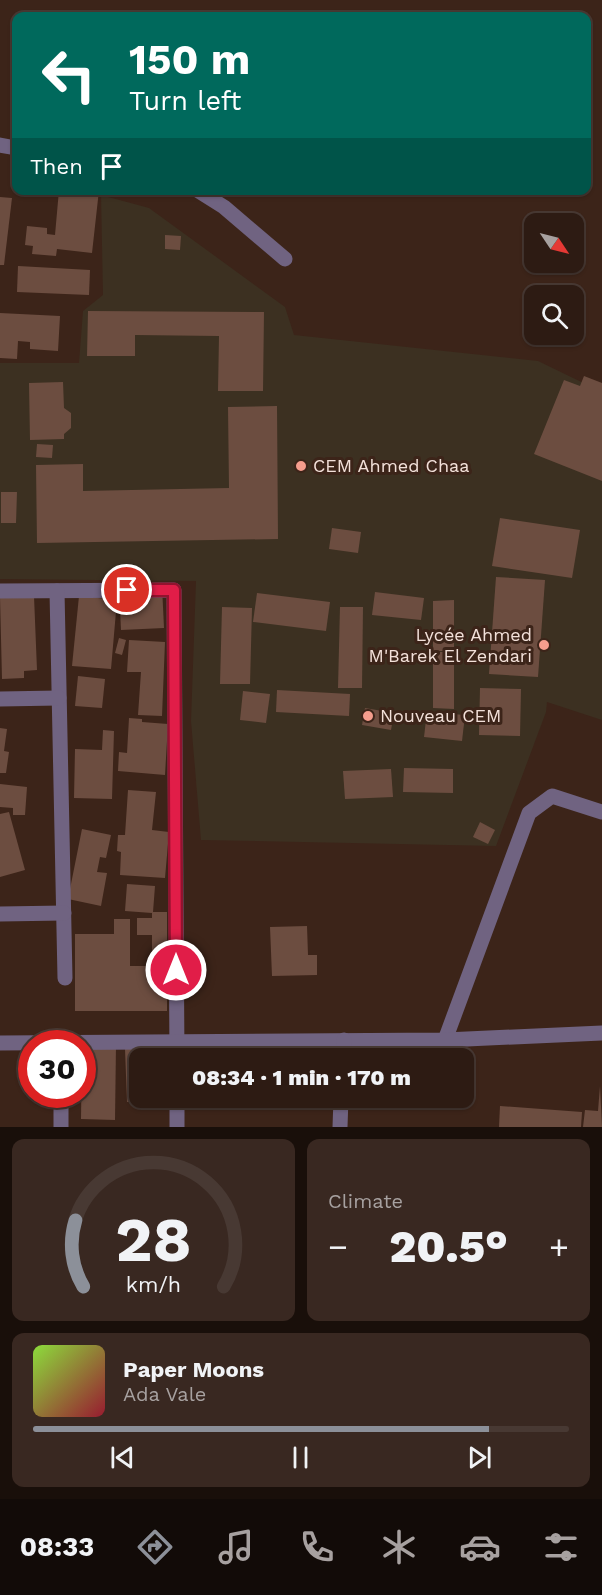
<!DOCTYPE html>
<meta charset="utf-8">
<style>
:root{--surface:#2d1b13;--page:#392821;--text:#f1f3f6;--muted:#a7a1a0;--line:#483933;--accent:#8c9099}
body{margin:0;font-family:"Work Sans",sans-serif;background:var(--page);color:var(--text);height:100vh;display:flex;flex-direction:column;font-size:22px;white-space:nowrap}
*{box-sizing:border-box;margin:0}
p{font-size:20px;color:var(--muted)}
.icon{flex:none;width:33px;height:33px;fill:none;stroke:currentColor;stroke-width:2;stroke-linecap:round;stroke-linejoin:round}
.map{position:relative;height:1127px;overflow:hidden}
.details{display:flex;flex-direction:column;gap:12px;padding:12px;background:#190f0a;flex:1}
.details>*{flex:none}
.banner{position:absolute;left:12px;top:12px;width:579px;height:183px;border-radius:12px;box-shadow:0 2px 4px #0004,0 0 0 2px var(--line);background:#00695c;color:#fff;overflow:hidden}
.needle{width:39px;rotate:125deg}
.buttons{position:absolute;left:524px;top:213px;display:grid;gap:12px}
.buttons a{display:grid;place-items:center;width:60px;height:60px;border-radius:12px;background:var(--surface);box-shadow:0 2px 4px #0004,0 0 0 2px var(--line);font-size:30px}
.speed{position:absolute;left:18px;top:1030px;display:flex;gap:12px;font-size:30px;font-weight:700;text-align:center}
.speed>*{display:grid;place-content:center;width:78px;height:78px;border-radius:50%;background:var(--surface);box-shadow:0 2px 4px #0004,0 0 0 2px var(--line);line-height:1}
.speed .limit{border:9px solid #d22;background:#fff;color:#111}
.pin{position:absolute;display:grid;place-items:center;width:51px;height:51px;color:#fff;margin:-26px;border:3px solid #fff;border-radius:50%;box-shadow:0 2px 6px #0007}
.me{position:absolute;width:66px;margin:-33px;rotate:0deg;stroke-linejoin:round;filter:drop-shadow(0 0 4px #0008)}
.turn{display:flex;align-items:center;gap:21px;height:126px;padding:0 18px;font-size:27px}
.turn .icon{width:78px;height:78px;stroke-width:2.5}
.turn b{display:block;font-size:42px;line-height:51px}
.then{display:flex;align-items:center;height:57px;padding:0 18px;background:#0003;gap:12px;font-size:22px}
.big{font-size:45px;font-weight:800;line-height:1.1}
.details .tile{flex:1;display:flex;flex-direction:column;justify-content:center;gap:9px;min-width:0;padding:0 21px;border-radius:12px;background:var(--page)}
.details .dial{align-items:center;gap:0}
.dial svg{height:156px;overflow:visible;fill:none;stroke:var(--line);stroke-width:7;stroke-linecap:round;text-anchor:middle}
.dial text{fill:var(--text);stroke:none}
.song{display:flex;align-items:center;gap:18px}
.cover{width:72px;height:72px;border-radius:9px;background:linear-gradient(135deg,hsl(90 70% 55%),hsl(350 70% 35%))}
.played{height:6px;border-radius:3px;background:linear-gradient(90deg,var(--accent) 85%,var(--line) 85%)}
.keys{display:flex;justify-content:space-around;direction:ltr}
.heat{display:flex;justify-content:space-between;align-items:center;font-size:33px;direction:ltr}
.details .tiles{flex:1;display:grid;gap:12px;grid-template-columns:1fr 1fr}
.tile:last-child{grid-column:span 2}
.trip{position:absolute;left:129px;top:1048px;width:345px;height:60px;border-radius:12px;background:var(--surface);box-shadow:0 2px 4px #0004,0 0 0 2px var(--line);font-weight:800;line-height:60px;text-align:center}
.tabs{display:flex;height:96px;justify-content:space-around;align-items:center;background:#120b08;color:var(--muted)}
.tabs .icon{width:42px;height:42px}
.tabs .selected{color:var(--accent)}
.tabs b{font-size:27px;color:var(--text)}
.map>svg:first-child{display:block}
</style>
<div class="map">
<svg width="602" height="1127" viewBox="0 0 602 1127">
<rect width="100%" height="100%" fill="#3c2419"/>
<polygon fill="#3c3021" points="101,195 149,208 285,307 294,335 538,361 602,392 602,720 547,702 546,712 496,846 201,840 191,721 196,581 0,579 0,363 79,363 83,311 103,295"/>
<g fill="#6c4d40">
<polygon points="59,190 99,190 92,253 57,249 56,256 32,254 33,246 25,245 27,226 47,228 47,234 55,235"/>
<polygon points="0,197 12,198 4,265 0,265"/>
<polygon points="165,235 181,236 180,250 165,249"/>
<polygon points="18,266 90,270 89,295 17,292"/>
<polygon points="88,311 264,312 263,391 218,391 219,336 135,335 135,356 87,356"/>
<polygon points="0,313 60,316 58,351 30,349 30,342 18,341 17,359 0,358"/>
<polygon points="584,376 602,383 602,481 534,454 564,380 580,386"/>
<polygon points="63,382 64,408 71,413 71,428 64,434 64,439 30,440 29,383"/>
<polygon points="277,406 278,539 37,543 36,465 83,464 83,491 229,488 228,407"/>
<polygon points="37,444 53,445 52,458 36,457"/>
<polygon points="1,492 17,492 16,523 1,523"/>
<polygon points="500,518 580,530 572,578 492,566"/>
<polygon points="332,528 361,532 358,553 329,549"/>
<polygon points="496,577 545,580 538,677 489,674"/>
<polygon points="162,586 164,628 121,630 119,588"/>
<polygon points="375,592 424,598 421,620 372,615"/>
<polygon points="257,593 330,602 326,631 253,622"/>
<polygon points="34,596 37,670 24,671 24,678 2,679 0,597"/>
<polygon points="79,596 117,600 111,669 72,666"/>
<polygon points="454,600 454,651 433,651 433,601"/>
<polygon points="222,607 252,608 250,684 220,684"/>
<polygon points="340,607 363,607 362,688 338,688"/>
<polygon points="119,638 126,640 122,655 115,653"/>
<polygon points="129,640 165,642 162,716 138,715 141,672 127,672"/>
<polygon points="433,652 454,652 454,709 433,708"/>
<polygon points="78,676 105,679 102,708 75,706"/>
<polygon points="480,688 521,689 520,736 479,735"/>
<polygon points="277,690 350,694 349,716 276,712"/>
<polygon points="243,691 270,694 266,723 240,720"/>
<polygon points="365,708 394,713 391,730 362,725"/>
<polygon points="427,712 465,715 462,741 424,737"/>
<polygon points="129,718 142,719 142,722 168,724 165,775 118,771 119,752 127,753"/>
<polygon points="0,728 7,729 4,751 9,752 6,773 0,773"/>
<polygon points="103,730 114,731 112,799 74,798 75,749 102,750"/>
<polygon points="404,768 453,769 453,793 403,792"/>
<polygon points="391,769 393,797 345,799 343,771"/>
<polygon points="0,784 27,787 25,815 13,815 13,808 0,807"/>
<polygon points="128,790 156,792 152,830 169,832 165,878 120,875 121,852 117,851 118,835 125,835"/>
<polygon points="9,812 25,870 0,877 0,814"/>
<polygon points="480,822 495,830 488,844 473,837"/>
<polygon points="82,829 111,835 106,858 100,857 97,872 107,873 101,906 68,899"/>
<polygon points="127,884 155,886 153,912 167,912 167,1011 75,1011 75,934 114,934 114,919 130,919 130,966 152,966 152,935 137,935 137,918 152,918 152,913 125,911"/>
<polygon points="307,926 308,955 317,955 317,975 272,976 270,927"/>
<polygon points="82,1044 116,1044 115,1120 81,1119"/>
<polygon points="158,1048 159,1059 140,1059 140,1098 160,1098 160,1100 127,1102 125,1049"/>
<polygon points="600,1086 602,1127 583,1127 585,1110 598,1111"/>
<polygon points="500,1106 582,1112 581,1127 499,1127"/>
</g>
<g fill="none" stroke-linecap="round" stroke-linejoin="round">
<g stroke="#706381" stroke-width="15">
<polyline points="0,145 16,148"/>
<polyline points="197,190 224,207 285,259"/>
<polyline points="0,591 174,590 177,1059"/>
<polyline points="57,591 65,978"/>
<polyline points="0,699 59,698"/>
<polyline points="0,914 64,913"/>
<polyline points="445,1040 529,813 552,796 602,812"/>
<polyline points="0,1043 445,1040 602,1033"/>
<polyline points="343,1059 344,1040"/>
<polyline points="61,1095 61,1127"/>
<polyline points="177,1098 177,1127"/>
<polyline points="340,1127 341,1098"/>
</g>
</g>
<g fill="none" stroke-linecap="round" stroke-linejoin="round">
<defs>
<polyline id="route" points="127,590 174,590 176,970"/>
</defs>
<use href="#route" stroke="#92132f" stroke-width="15"/>
<use href="#route" stroke="#e11d48" stroke-width="10"/>
</g>
<g fill="#f59d8d" stroke="#3c2419" stroke-width="2">
<circle cx="301" cy="466" r="6"/>
<circle cx="544" cy="645" r="6"/>
<circle cx="368" cy="716" r="6"/>
</g>
<g text-anchor="middle" stroke-width="6" stroke-linejoin="round" paint-order="stroke">
<g font-size="18" fill="#f3e1da" stroke="#3c2419" text-anchor="start">
<text x="313" y="472">CEM Ahmed Chaa</text>
<text x="532" y="641" text-anchor="end">Lycée Ahmed<tspan x="532" dy="21">M'Barek El Zendari</tspan></text>
<text x="380" y="722">Nouveau CEM</text>
</g>
</g>
</svg>
<div class="buttons">
<a><svg class="needle" viewBox="-14 -14 28 28"><path d="M0-13l5 13h-10z" fill="#e53935"/><path d="M0 13l5-13h-10z" fill="#a7a1a0"/></svg></a>
<a><svg class="icon" aria-label="search" viewBox="0 0 24 24"><circle cx="10" cy="10" r="6"/><path d="M15 15l6 6"/></svg></a>
</div>
<div class="speed"><div class="limit">30</div></div>
<div class="pin" style="left:127px;top:590px;background:#d93025"><svg class="icon" aria-label="arrive" viewBox="0 0 24 24"><path d="M6 21V4h12l-3 4 3 4H6"/></svg></div>
<svg class="me" style="left:176px;top:970px" viewBox="-20 -20 40 40"><circle r="17" fill="#e11d48" stroke="#fff" stroke-width="3"/><path d="M0-11L8 9 0 5-8 9z" fill="#fff"/></svg>
<div class="trip">08:34 · 1 min · 170 m</div>
<div class="banner">
<div class="turn"><svg class="icon" aria-label="left" viewBox="0 0 24 24"><path d="M17 20v-9H6M10 6l-5 5 5 5"/></svg><div><b>150 m</b>Turn left</div></div>
<div class="then">Then<svg class="icon" aria-label="arrive" viewBox="0 0 24 24"><path d="M6 21V4h12l-3 4 3 4H6"/></svg></div>
</div>
</div>
<section class="details">
<div class="tiles">
<div class="tile dial"><svg viewBox="0 0 100 80">
<path d="M14 69A42 42 0 1 1 86 69"/>
<path d="M14 69A42 42 0 0 1 10 35" stroke="#8c9099"/>
<text x="50" y="56" font-size="32" font-weight="700">28</text>
<text x="50" y="72" font-size="11">km/h</text>
</svg></div>
<div class="tile"><p>Climate</p>
<div class="heat"><a>−</a><b class="big">20.5°</b><a>+</a></div>
</div>
<div class="tile">
<div class="song"><i class="cover"></i><div><b>Paper Moons</b><p>Ada Vale</p></div></div>
<div class="played"></div>
<div class="keys"><svg class="icon" aria-label="previous" viewBox="0 0 24 24"><path d="M18 5L8 12l10 7zM5 5v14"/></svg><svg class="icon" aria-label="pause" viewBox="0 0 24 24"><path d="M8 5v14M16 5v14"/></svg><svg class="icon" aria-label="next" viewBox="0 0 24 24"><path d="M6 5l10 7-10 7zM19 5v14"/></svg></div>
</div>
</div>
</section>
<nav class="tabs">
<b>08:33</b>
<svg class="icon selected" aria-label="directions" viewBox="0 0 24 24"><path d="M12 3l9 9-9 9-9-9zM9 14v-3h6M13 9l2 2-2 2"/></svg>
<svg class="icon" aria-label="music" viewBox="0 0 24 24"><path d="M9 18V5l10-2v13"/><circle cx="6" cy="18" r="3"/><circle cx="16" cy="16" r="3"/></svg>
<svg class="icon" aria-label="phone" viewBox="0 0 24 24"><path d="M5 4h4l2 5-3 2q2 4 5 5l2-3 5 2v4C11 20 4 13 5 4z"/></svg>
<svg class="icon" aria-label="climate" viewBox="0 0 24 24"><path d="M12 3v18M4 7l16 10M4 17L20 7"/></svg>
<svg class="icon" aria-label="car" viewBox="0 0 24 24"><path d="M5 17H2v-5l4-1 3-4h7l3 4 3 1v5h-3M9 17h6M6 11h13"/><circle cx="7" cy="17" r="2"/><circle cx="17" cy="17" r="2"/></svg>
<svg class="icon" aria-label="filters" viewBox="0 0 24 24"><path d="M4 7h16M4 17h16"/><circle cx="9" cy="7" r="2"/><circle cx="15" cy="17" r="2"/></svg>
</nav>
